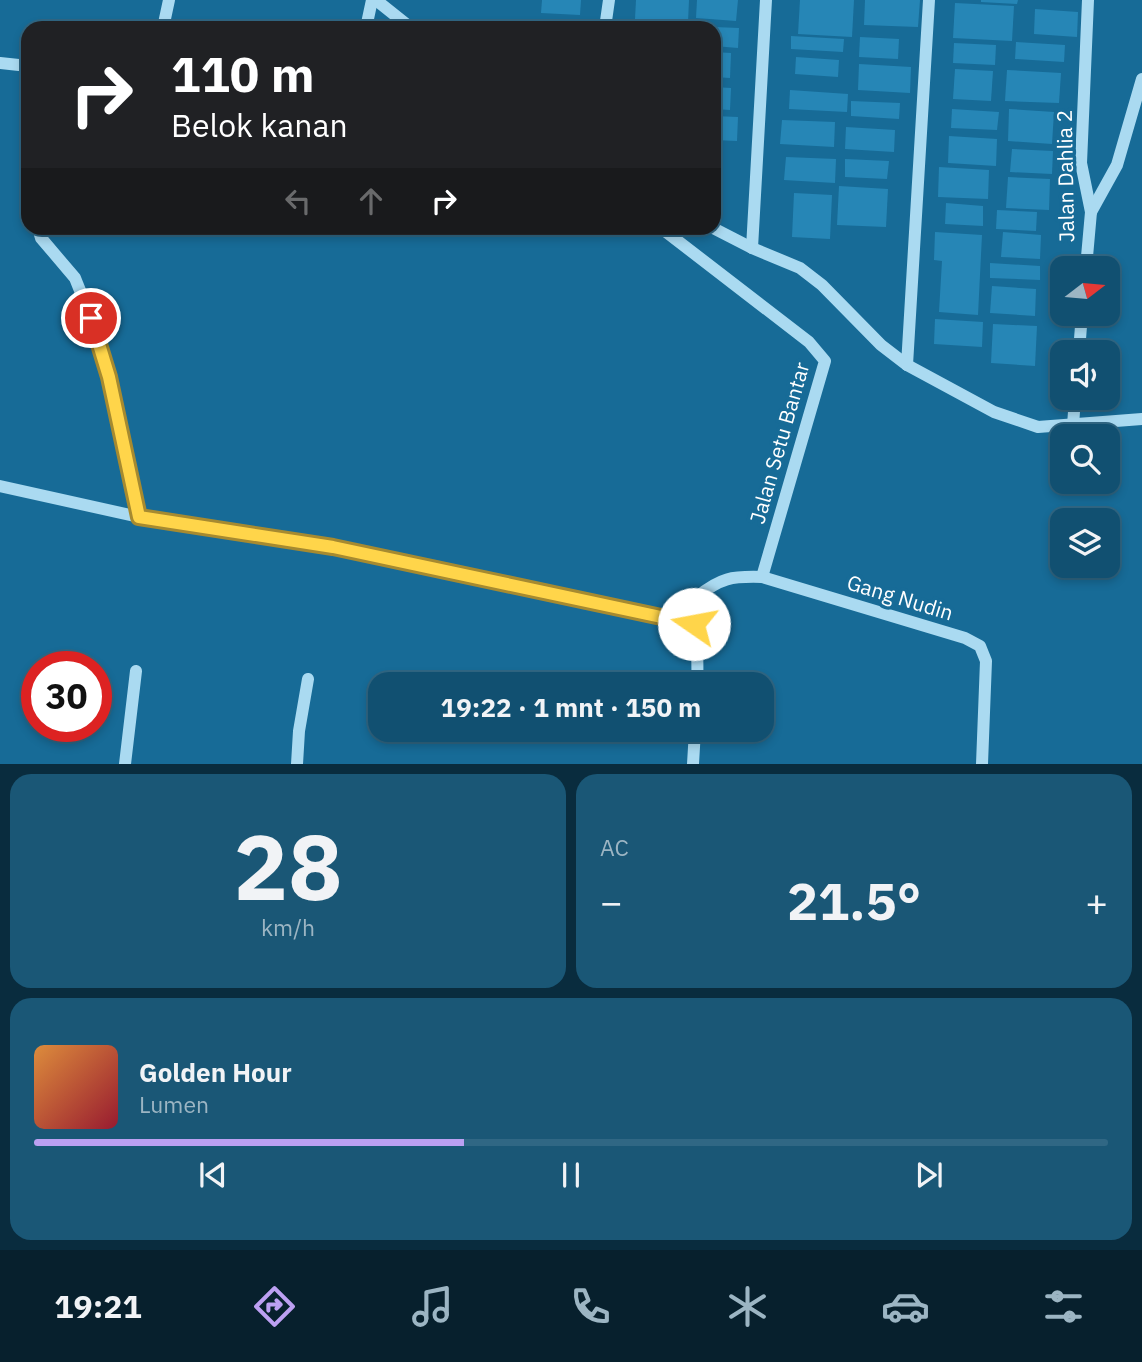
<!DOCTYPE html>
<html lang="id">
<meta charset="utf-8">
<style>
:root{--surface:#115071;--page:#1a5776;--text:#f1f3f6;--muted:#9cb5c3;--line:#306784;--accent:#bca0f2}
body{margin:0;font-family:"IBM Plex Sans",sans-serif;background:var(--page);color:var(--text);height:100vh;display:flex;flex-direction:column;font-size:26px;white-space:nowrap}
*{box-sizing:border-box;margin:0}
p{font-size:23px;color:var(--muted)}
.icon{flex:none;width:38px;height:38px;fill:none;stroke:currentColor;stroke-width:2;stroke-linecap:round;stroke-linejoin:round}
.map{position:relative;height:764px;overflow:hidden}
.sheet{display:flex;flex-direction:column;gap:10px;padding:10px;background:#092c3e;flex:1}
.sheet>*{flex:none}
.hud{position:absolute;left:21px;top:21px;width:700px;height:214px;border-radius:21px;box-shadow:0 4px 10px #0003,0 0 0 2px var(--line);background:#202124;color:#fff;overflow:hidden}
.needle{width:46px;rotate:74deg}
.controls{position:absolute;left:1050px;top:256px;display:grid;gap:14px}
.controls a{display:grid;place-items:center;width:70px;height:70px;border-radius:14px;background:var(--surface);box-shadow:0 4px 10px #0003,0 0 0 2px var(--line);font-size:35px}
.speed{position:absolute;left:21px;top:651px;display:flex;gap:14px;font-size:35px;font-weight:700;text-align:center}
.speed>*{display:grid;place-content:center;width:91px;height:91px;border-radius:50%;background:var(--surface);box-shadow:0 4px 10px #0003,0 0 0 2px var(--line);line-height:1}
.speed .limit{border:10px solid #d22;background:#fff;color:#111}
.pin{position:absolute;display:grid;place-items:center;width:60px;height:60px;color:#fff;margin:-30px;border:4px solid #fff;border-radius:50%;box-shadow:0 2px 7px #0007}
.me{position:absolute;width:77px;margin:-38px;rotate:282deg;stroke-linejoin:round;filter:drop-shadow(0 0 5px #0008)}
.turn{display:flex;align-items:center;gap:24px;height:147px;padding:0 35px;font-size:32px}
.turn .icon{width:91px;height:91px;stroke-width:2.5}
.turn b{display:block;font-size:49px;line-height:60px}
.lanes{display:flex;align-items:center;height:66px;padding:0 35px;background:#0003;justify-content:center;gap:35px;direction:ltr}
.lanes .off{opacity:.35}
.big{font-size:52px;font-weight:800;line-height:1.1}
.sheet .widget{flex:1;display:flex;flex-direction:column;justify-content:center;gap:10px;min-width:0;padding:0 24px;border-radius:21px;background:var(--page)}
.sheet .dial{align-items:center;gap:0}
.dial b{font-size:91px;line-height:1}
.song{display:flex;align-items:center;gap:21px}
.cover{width:84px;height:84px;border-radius:10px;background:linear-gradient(135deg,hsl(30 70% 55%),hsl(350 70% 35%))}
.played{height:7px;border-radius:4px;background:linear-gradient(90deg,var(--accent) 40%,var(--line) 40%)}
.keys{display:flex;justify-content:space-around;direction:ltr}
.heat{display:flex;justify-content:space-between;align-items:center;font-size:38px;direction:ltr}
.sheet .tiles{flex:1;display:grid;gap:10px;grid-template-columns:1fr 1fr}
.widget:last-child{grid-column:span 2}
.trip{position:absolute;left:368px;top:672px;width:406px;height:70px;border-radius:21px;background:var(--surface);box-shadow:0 4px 10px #0003,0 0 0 2px var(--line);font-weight:800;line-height:70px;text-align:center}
.tabs{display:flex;height:112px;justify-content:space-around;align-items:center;background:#07202d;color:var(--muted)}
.tabs .icon{width:49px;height:49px}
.tabs .selected{color:var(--accent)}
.tabs b{font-size:32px;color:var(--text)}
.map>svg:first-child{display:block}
</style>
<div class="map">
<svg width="1142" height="764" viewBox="0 0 1142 764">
<rect width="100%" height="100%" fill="#176b97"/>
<g fill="#2686b6">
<polygon points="542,0 581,0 580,15 541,13"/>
<polygon points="636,0 689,0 688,22 635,19"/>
<polygon points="697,0 738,0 736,21 696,18"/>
<polygon points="800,0 854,0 852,37 798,34"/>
<polygon points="865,0 920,0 918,27 864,25"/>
<polygon points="981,0 1018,0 1017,4 981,2"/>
<polygon points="955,3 1014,6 1012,41 953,38"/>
<polygon points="1035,9 1078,12 1077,37 1034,34"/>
<polygon points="714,27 739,28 738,48 714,46"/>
<polygon points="791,36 844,39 843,52 791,49"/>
<polygon points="860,37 899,39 898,59 859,57"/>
<polygon points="1016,42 1065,45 1064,62 1015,59"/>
<polygon points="954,43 996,45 995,65 953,63"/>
<polygon points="714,52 731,53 730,78 714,77"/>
<polygon points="796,57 839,60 838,77 795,74"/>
<polygon points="859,64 911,67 910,93 858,90"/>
<polygon points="955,69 993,71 991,101 953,99"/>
<polygon points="1007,70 1061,73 1059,103 1005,101"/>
<polygon points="714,87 731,88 730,110 714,109"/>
<polygon points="790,90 848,94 847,112 789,109"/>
<polygon points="851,101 900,103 899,119 851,116"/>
<polygon points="952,109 999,112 997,130 951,128"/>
<polygon points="1009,109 1054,112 1052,144 1008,141"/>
<polygon points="714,116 738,117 737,141 714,140"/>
<polygon points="782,120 835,122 834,147 780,144"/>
<polygon points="846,127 895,130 894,152 845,149"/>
<polygon points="949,136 997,139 996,166 948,163"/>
<polygon points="1012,149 1053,151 1052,174 1010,172"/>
<polygon points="786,157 836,159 835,183 784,180"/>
<polygon points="845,159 889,161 887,179 845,177"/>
<polygon points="939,167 989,170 988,199 938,197"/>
<polygon points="1008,177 1050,179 1049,210 1006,208"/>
<polygon points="839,186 888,189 886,227 837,225"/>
<polygon points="794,193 832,195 830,239 792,237"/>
<polygon points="946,203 983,206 983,226 945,224"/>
<polygon points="997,210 1037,212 1036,231 996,229"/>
<polygon points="935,232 982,235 978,315 939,312 942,261 934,260"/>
<polygon points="1003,232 1041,235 1040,259 1001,257"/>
<polygon points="990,263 1040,266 1040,280 990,278"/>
<polygon points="992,286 1036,289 1035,316 990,313"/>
<polygon points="935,319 983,322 982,347 934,344"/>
<polygon points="993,324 1037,326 1035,366 991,363"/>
</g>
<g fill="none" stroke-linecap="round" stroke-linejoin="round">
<g stroke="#aadaf1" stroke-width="12">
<polyline points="376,0 411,28"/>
<polyline points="163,28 169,0"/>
<polyline points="366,28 372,0"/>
<polyline points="605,28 609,0"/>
<polyline points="0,63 28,66"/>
<polyline points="1091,212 1117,165 1142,79"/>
<polyline points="38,228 41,238 75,278 91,318 109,377 139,517"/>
<polyline points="661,228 809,342 825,361 762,577"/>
<polyline points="713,228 752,248 800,268 822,285 881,345 907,365 994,412 1038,427 1142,419"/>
<polyline points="752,248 766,0"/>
<polyline points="1086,268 1091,212 1081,163 1088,0"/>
<polyline points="1079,352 1082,313"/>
<polyline points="907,365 929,0"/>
<polyline points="1073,426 1075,397"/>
<polyline points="0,486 139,517 333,547 694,623"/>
<path d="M697,684C699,655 694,627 697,597C720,578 732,576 762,577L965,638L980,646L986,661L982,764"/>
<polyline points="125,764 136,671"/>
<polyline points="297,764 299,731 308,679"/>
<polyline points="693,764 695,730"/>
</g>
</g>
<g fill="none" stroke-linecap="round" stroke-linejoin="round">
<defs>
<polyline id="route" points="91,318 109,377 139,517 333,547 694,624"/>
</defs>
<use href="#route" stroke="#a68a30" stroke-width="18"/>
<use href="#route" stroke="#ffd54a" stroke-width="12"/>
</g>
<g text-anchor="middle" stroke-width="7" stroke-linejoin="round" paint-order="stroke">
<g font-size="21" fill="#fff" stroke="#176b97">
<text transform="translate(1066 176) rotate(-91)" y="7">Jalan Dahlia 2</text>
<text transform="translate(780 443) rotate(-74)" y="7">Jalan Setu Bantar</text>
<text transform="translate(900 598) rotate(17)" y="7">Gang Nudin</text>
</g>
</g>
</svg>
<div class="controls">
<a><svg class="needle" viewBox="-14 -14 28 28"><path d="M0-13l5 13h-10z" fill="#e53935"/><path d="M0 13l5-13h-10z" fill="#9cb5c3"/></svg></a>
<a><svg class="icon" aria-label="sound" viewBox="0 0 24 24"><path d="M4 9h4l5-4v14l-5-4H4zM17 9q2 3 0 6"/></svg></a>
<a><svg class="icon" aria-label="search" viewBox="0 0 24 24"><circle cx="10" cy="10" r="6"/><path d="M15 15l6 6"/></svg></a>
<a><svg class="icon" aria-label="layers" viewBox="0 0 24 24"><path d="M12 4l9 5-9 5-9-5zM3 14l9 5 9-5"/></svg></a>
</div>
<div class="speed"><div class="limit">30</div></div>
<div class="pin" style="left:91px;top:318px;background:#d93025"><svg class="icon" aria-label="arrive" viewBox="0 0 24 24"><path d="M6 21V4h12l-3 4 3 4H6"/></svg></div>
<svg class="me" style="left:694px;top:624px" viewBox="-20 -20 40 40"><circle r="19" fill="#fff"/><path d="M0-13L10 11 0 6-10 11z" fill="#ffd54a"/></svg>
<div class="trip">19:22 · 1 mnt · 150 m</div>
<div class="hud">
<div class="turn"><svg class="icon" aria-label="right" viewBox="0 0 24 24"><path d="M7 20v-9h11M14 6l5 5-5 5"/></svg><div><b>110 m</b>Belok kanan</div></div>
<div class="lanes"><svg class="icon off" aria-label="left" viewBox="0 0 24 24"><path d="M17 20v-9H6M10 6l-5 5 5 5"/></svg><svg class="icon off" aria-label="ahead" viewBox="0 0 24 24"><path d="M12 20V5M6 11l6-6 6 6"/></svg><svg class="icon" aria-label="right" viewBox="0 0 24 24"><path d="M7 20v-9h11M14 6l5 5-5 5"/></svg></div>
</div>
</div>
<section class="sheet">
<div class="tiles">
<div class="widget dial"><b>28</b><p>km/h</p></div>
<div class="widget"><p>AC</p>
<div class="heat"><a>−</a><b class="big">21.5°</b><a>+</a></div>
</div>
<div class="widget">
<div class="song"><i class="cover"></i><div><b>Golden Hour</b><p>Lumen</p></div></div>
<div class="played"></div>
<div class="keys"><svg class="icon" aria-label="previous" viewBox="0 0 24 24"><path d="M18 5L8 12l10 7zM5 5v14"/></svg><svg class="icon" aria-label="pause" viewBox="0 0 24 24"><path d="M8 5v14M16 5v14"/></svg><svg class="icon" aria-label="next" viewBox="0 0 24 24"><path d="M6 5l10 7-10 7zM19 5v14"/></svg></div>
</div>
</div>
</section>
<nav class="tabs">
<b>19:21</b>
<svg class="icon selected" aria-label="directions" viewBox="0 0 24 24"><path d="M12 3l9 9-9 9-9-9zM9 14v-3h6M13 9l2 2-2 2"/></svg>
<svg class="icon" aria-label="music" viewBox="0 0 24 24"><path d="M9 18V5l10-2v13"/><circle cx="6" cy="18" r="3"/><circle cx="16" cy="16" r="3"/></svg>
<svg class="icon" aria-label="phone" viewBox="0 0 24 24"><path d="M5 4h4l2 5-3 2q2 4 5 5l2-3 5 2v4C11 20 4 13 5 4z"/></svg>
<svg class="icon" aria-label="climate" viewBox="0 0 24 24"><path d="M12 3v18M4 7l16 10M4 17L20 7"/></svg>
<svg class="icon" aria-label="car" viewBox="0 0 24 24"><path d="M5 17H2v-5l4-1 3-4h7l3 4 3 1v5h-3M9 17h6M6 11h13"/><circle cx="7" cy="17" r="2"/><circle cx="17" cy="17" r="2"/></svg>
<svg class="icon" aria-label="filters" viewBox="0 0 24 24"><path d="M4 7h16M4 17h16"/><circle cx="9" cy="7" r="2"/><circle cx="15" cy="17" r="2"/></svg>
</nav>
